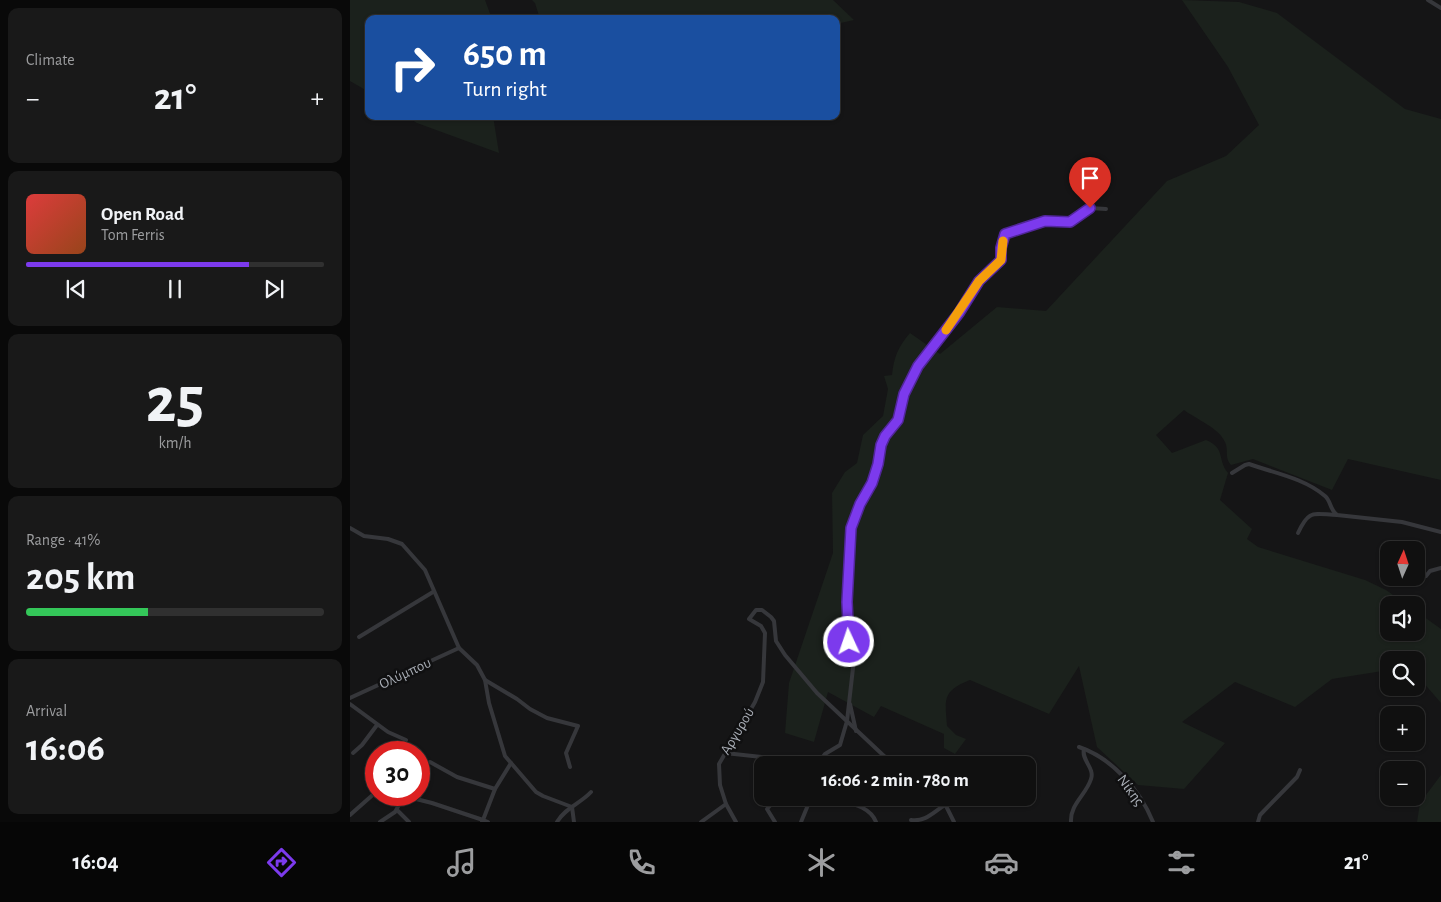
<!DOCTYPE html>
<meta charset="utf-8">
<style>
:root{--surface:#101010;--page:#191919;--text:#f1f3f6;--muted:#9c9d9f;--line:#303030;--accent:#7c3aed}
body{margin:0;font-family:"Alegreya Sans",sans-serif;background:var(--page);color:var(--text);height:100vh;display:flex;flex-direction:column;font-size:19px;white-space:nowrap}
*{box-sizing:border-box;margin:0}
p{font-size:16px;color:var(--muted)}
.icon{flex:none;width:28px;height:28px;fill:none;stroke:currentColor;stroke-width:2;stroke-linecap:round;stroke-linejoin:round}
.map{position:relative;flex:1;overflow:hidden}
.panel{display:flex;flex-direction:column;gap:8px;padding:8px;background:#090909;width:350px}
.panel>*{flex:none}
.top-card{position:absolute;left:15px;top:15px;width:475px;height:105px;border-radius:10px;box-shadow:0 1px 4px #0004,0 0 0 1px var(--line);background:#1a4fa0;color:#fff;overflow:hidden}
.needle{width:32px;rotate:3deg}
.buttons{position:absolute;left:1030px;top:541px;display:grid;gap:10px}
.buttons a{display:grid;place-items:center;width:45px;height:45px;border-radius:10px;background:var(--surface);box-shadow:0 1px 4px #0004,0 0 0 1px var(--line);font-size:25px}
.speed{position:absolute;left:15px;top:741px;display:flex;gap:10px;font-size:25px;font-weight:700;text-align:center}
.speed>*{display:grid;place-content:center;width:65px;height:65px;border-radius:50%;background:var(--surface);box-shadow:0 1px 4px #0004,0 0 0 1px var(--line);line-height:1}
.speed .limit{border:8px solid #d22;background:#fff;color:#111}
.pin{position:absolute;display:grid;place-items:center;width:42px;height:42px;color:#fff;margin:-51px -21px;border-radius:50% 50% 50% 0;rotate:-45deg;box-shadow:0 0 5px #0007}
.pin .icon{rotate:45deg}
.me{position:absolute;width:55px;margin:-28px;rotate:357deg;stroke-linejoin:round;filter:drop-shadow(0 0 4px #0008)}
.turn{display:flex;align-items:center;gap:18px;height:105px;padding:0 15px;font-size:22px}
.turn .icon{width:65px;height:65px;stroke-width:2.5}
.turn b{display:block;font-size:35px;line-height:42px}
.big{font-size:38px;font-weight:700;line-height:1.1}
.panel .tile{flex:1;display:flex;flex-direction:column;justify-content:center;gap:8px;min-width:0;padding:0 18px;border-radius:10px;background:var(--page)}
.panel .dial{align-items:center;gap:0}
.dial b{font-size:65px;line-height:1}
.song{display:flex;align-items:center;gap:15px}
.cover{width:60px;height:60px;border-radius:8px;background:linear-gradient(135deg,hsl(0 70% 55%),hsl(20 70% 35%))}
.played{height:5px;border-radius:2px;background:linear-gradient(90deg,var(--accent) 75%,var(--line) 75%)}
.keys{display:flex;justify-content:space-around;direction:ltr}
.heat{display:flex;justify-content:space-between;align-items:center;font-size:28px;direction:ltr}
.charge{height:8px;border-radius:4px;background:linear-gradient(90deg,#34c759 41%,var(--line) 0)}
.trip{position:absolute;left:404px;top:756px;width:282px;height:50px;border-radius:10px;background:var(--surface);box-shadow:0 1px 4px #0004,0 0 0 1px var(--line);font-weight:700;line-height:50px;text-align:center}
.tabs{display:flex;height:80px;justify-content:space-around;align-items:center;background:#060606;color:var(--muted)}
.tabs .icon{width:35px;height:35px}
.tabs .on{color:var(--accent)}
.tabs b{font-size:22px;color:var(--text)}
main{display:flex;flex:1;min-height:0}
.map>svg:first-child{display:block}
</style>
<main>
<section class="panel">
<div class="tile"><p>Climate</p>
<div class="heat"><a>−</a><b class="big">21°</b><a>+</a></div>
</div>
<div class="tile">
<div class="song"><i class="cover"></i><div><b>Open Road</b><p>Tom Ferris</p></div></div>
<div class="played"></div>
<div class="keys"><svg class="icon" aria-label="previous" viewBox="0 0 24 24"><path d="M18 5L8 12l10 7zM5 5v14"/></svg><svg class="icon" aria-label="pause" viewBox="0 0 24 24"><path d="M8 5v14M16 5v14"/></svg><svg class="icon" aria-label="next" viewBox="0 0 24 24"><path d="M6 5l10 7-10 7zM19 5v14"/></svg></div>
</div>
<div class="tile dial"><b>25</b><p>km/h</p></div>
<div class="tile"><p>Range · 41%</p><b class="big">205 km</b><div class="charge"></div></div>
<div class="tile"><p>Arrival</p><b class="big">16:06</b></div>
</section>
<div class="map">
<svg width="1091" height="822" viewBox="0 0 1091 822">
<rect width="100%" height="100%" fill="#151516"/>
<g fill="#1b211c">
<polygon points="0,0 135,0 142,19 19,19 19,92 0,81"/>
<polygon points="182,0 483,0 504,20 486,24 486,19 190,19 185,3"/>
<path d="M832,0L889,2L927,13L1055,109L1091,119V480L998,459L982,490L903,459L881,465C874,458 879,450 875,442C869,428 846,419 834,410L806,435L822,453L856,440C876,448 867,460 878,473L870,500L902,529L897,539L908,547L1015,580L1036,590L1057,605H1039V632H1066V611L1091,629V703L1066,674V660H1039V670L982,679L945,707L885,682L832,722L875,743L834,789L788,785L747,747L729,666L699,714L620,680C592,691 595,699 597,726L606,735L616,739L605,754L594,748V734L531,706L524,717L478,692L464,742L435,733L439,683L483,553L482,493L495,472L507,463L513,435L533,416L538,389L534,376L542,375C544,357 548,347 560,333L590,354L647,307L696,311L817,181L876,156L909,125L878,67Z"/>
<polygon points="56,116 143,116 149,153 67,123"/>
<polygon points="1091,775 1091,822 1067,822 1070,803"/>
</g>
<g fill="none" stroke-linecap="round" stroke-linejoin="round">
<g stroke="#36373b" stroke-width="4">
<polyline points="1078,0 1091,8"/>
<path d="M882,473L895,465L899,464C924,473 954,478 975,496C981,501 980,510 987,515L1052,522L1091,532"/>
<polyline points="0,528 14,536 38,539 52,544 75,570 109,648 127,665 135,680 139,703 155,756 186,792 193,796 222,807 224,822"/>
<path d="M948,533C959,509 963,514 987,515"/>
<polyline points="1076,576 1080,571 1091,568"/>
<polyline points="9,637 83,592"/>
<polyline points="135,680 167,699 180,709 197,718 228,726 216,753 220,767"/>
<polyline points="0,698 109,648"/>
<polyline points="0,704 38,732 56,740 46,752"/>
<polyline points="500,704 506,731"/>
<path d="M729,747C762,758 790,790 803,822"/>
<polyline points="3,753 12,745 27,725"/>
<polyline points="375,753 420,758 435,765"/>
<polyline points="80,762 107,777 145,789"/>
<polyline points="467,765 475,754 490,745 497,721 503,668 497,602 501,528 510,504 522,483 535,436 548,420 554,394 560,378 609,313 629,281 651,259 651,248 655,234 695,221 720,221 740,208 756,209"/>
<path d="M484,798C499,803 520,806 526,822"/>
<polyline points="592,798 604,822"/>
<polyline points="376,804 386,822"/>
<polyline points="47,810 59,822"/>
<polyline points="0,815 26,792"/>
<path d="M561,820C576,822 583,812 595,805"/>
<polyline points="30,822 45,812 54,796 82,803 133,820 145,789 161,763"/>
<polyline points="132,822 133,820 138,822"/>
<path d="M207,822C215,808 231,803 241,792"/>
<polyline points="351,822 376,804 370,785 369,764 405,702 413,682 415,633 411,626 399,619 406,610 412,610 421,617 424,621 426,641 435,655 467,693 534,756 554,765"/>
<polyline points="425,822 417,809 427,798"/>
<polyline points="451,822 458,805 452,798"/>
<path d="M721,822C720,804 736,795 741,779C745,768 731,760 734,749"/>
<polyline points="908,822 910,815 947,777 950,770"/>
</g>
</g>
<g fill="none" stroke-linecap="round" stroke-linejoin="round">
<defs>
<polyline id="route" points="499,642 497,602 501,528 510,504 522,483 528,464 531,445 535,436 548,420 554,394 568,366 609,313 629,281 651,260 651,248 655,234 695,221 720,222 740,208"/>
</defs>
<use href="#route" stroke="#51269a" stroke-width="12"/>
<use href="#route" stroke="#7c3aed" stroke-width="9"/>
<polyline stroke="#f59e0b" stroke-width="9" points="596,330 629,281 651,260 653,241"/>
</g>
<g text-anchor="middle" stroke-width="5" stroke-linejoin="round" paint-order="stroke">
<g font-size="15" fill="#a8adb5" stroke="#101011">
<text transform="translate(55 673) rotate(-25)" y="5">Ολύμπου</text>
<text transform="translate(387 731) rotate(-59)" y="5">Αργυρού</text>
<text transform="translate(781 790) rotate(53)" y="5">Νίκης</text>
</g>
</g>
</svg>
<div class="buttons">
<a><svg class="needle" viewBox="-14 -14 28 28"><path d="M0-13l5 13h-10z" fill="#e53935"/><path d="M0 13l5-13h-10z" fill="#9c9d9f"/></svg></a>
<a><svg class="icon" aria-label="sound" viewBox="0 0 24 24"><path d="M4 9h4l5-4v14l-5-4H4zM17 9q2 3 0 6"/></svg></a>
<a><svg class="icon" aria-label="search" viewBox="0 0 24 24"><circle cx="10" cy="10" r="6"/><path d="M15 15l6 6"/></svg></a>
<a>+</a>
<a>−</a>
</div>
<div class="speed"><div class="limit">30</div></div>
<div class="pin" style="left:740px;top:208px;background:#d93025"><svg class="icon" aria-label="arrive" viewBox="0 0 24 24"><path d="M6 21V4h12l-3 4 3 4H6"/></svg></div>
<svg class="me" style="left:499px;top:642px" viewBox="-20 -20 40 40"><circle r="17" fill="#7c3aed" stroke="#fff" stroke-width="3"/><path d="M0-11L8 9 0 5-8 9z" fill="#fff"/></svg>
<div class="trip">16:06 · 2 min · 780 m</div>
<div class="top-card">
<div class="turn"><svg class="icon" aria-label="right" viewBox="0 0 24 24"><path d="M7 20v-9h11M14 6l5 5-5 5"/></svg><div><b>650 m</b>Turn right</div></div>
</div>
</div>
</main>
<nav class="tabs">
<b>16:04</b>
<svg class="icon on" aria-label="directions" viewBox="0 0 24 24"><path d="M12 3l9 9-9 9-9-9zM9 14v-3h6M13 9l2 2-2 2"/></svg>
<svg class="icon" aria-label="music" viewBox="0 0 24 24"><path d="M9 18V5l10-2v13"/><circle cx="6" cy="18" r="3"/><circle cx="16" cy="16" r="3"/></svg>
<svg class="icon" aria-label="phone" viewBox="0 0 24 24"><path d="M5 4h4l2 5-3 2q2 4 5 5l2-3 5 2v4C11 20 4 13 5 4z"/></svg>
<svg class="icon" aria-label="climate" viewBox="0 0 24 24"><path d="M12 3v18M4 7l16 10M4 17L20 7"/></svg>
<svg class="icon" aria-label="car" viewBox="0 0 24 24"><path d="M5 17H2v-5l4-1 3-4h7l3 4 3 1v5h-3M9 17h6M6 11h13"/><circle cx="7" cy="17" r="2"/><circle cx="17" cy="17" r="2"/></svg>
<svg class="icon" aria-label="filters" viewBox="0 0 24 24"><path d="M4 7h16M4 17h16"/><circle cx="9" cy="7" r="2"/><circle cx="15" cy="17" r="2"/></svg>
<b>21°</b>
</nav>
